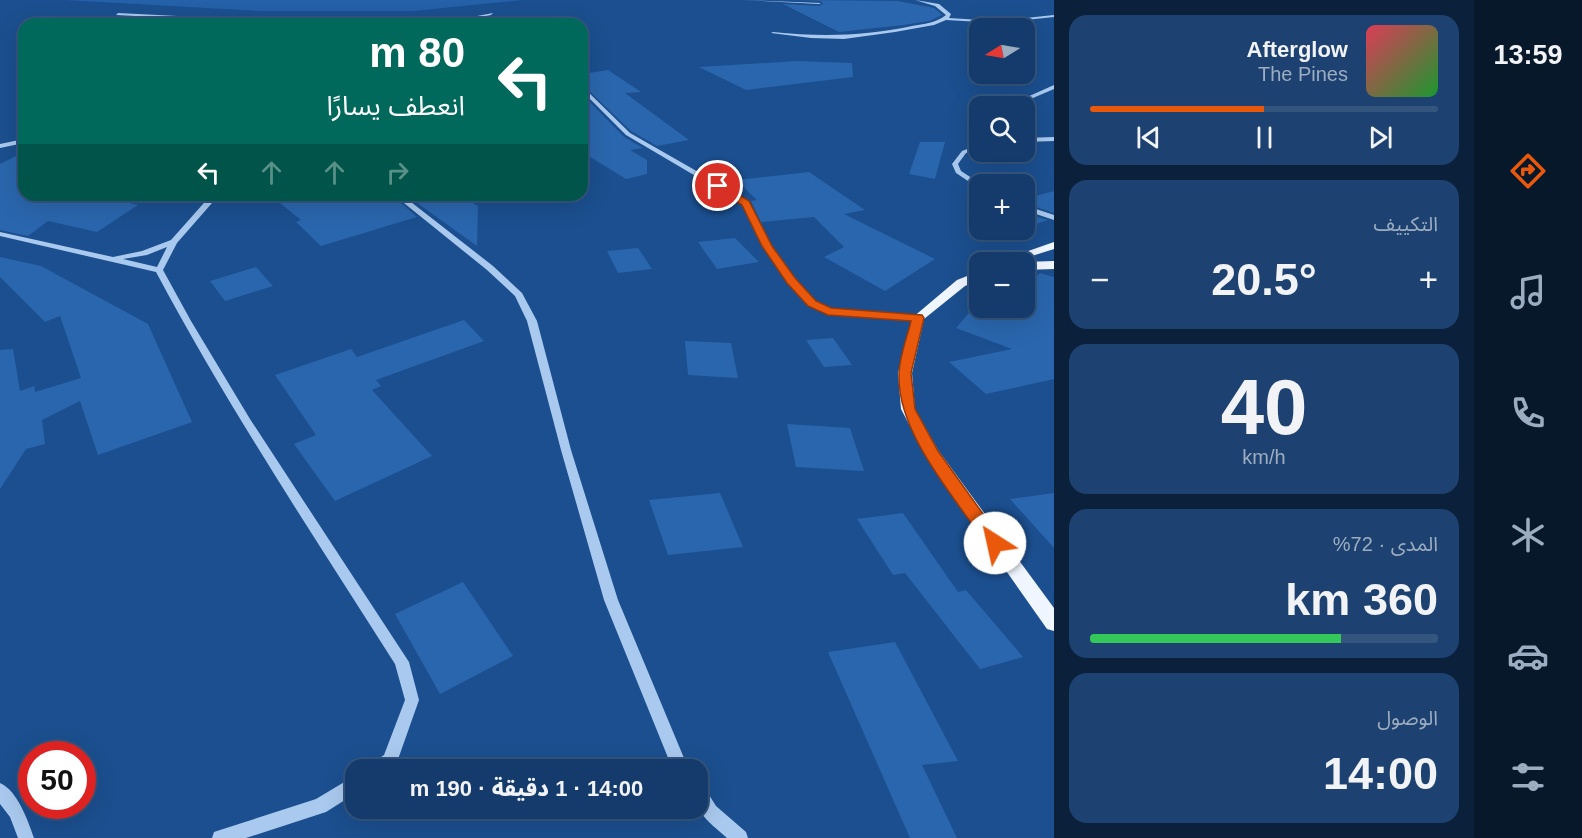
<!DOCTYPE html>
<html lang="ar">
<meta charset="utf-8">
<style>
:root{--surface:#143b6b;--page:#1d4271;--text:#f1f3f6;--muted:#9dadc1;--line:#33557e;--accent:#ea580c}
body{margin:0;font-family:Arial,"Noto Sans Arabic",sans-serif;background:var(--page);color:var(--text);direction:rtl;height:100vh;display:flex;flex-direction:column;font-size:22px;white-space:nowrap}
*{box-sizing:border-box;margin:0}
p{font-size:20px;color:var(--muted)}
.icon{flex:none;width:33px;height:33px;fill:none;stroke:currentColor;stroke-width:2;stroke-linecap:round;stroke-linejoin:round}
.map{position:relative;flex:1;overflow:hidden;direction:ltr}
.details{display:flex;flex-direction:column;gap:15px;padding:15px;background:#0b203b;width:420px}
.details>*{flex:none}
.banner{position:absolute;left:18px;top:18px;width:570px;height:183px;border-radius:18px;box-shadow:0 6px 24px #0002,0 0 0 2px var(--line);direction:rtl;background:#00695c;color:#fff;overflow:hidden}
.needle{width:39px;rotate:259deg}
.fabs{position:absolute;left:969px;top:18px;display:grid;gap:12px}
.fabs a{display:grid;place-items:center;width:66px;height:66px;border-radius:12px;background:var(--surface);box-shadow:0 6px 24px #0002,0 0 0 2px var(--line);font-size:30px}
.speed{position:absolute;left:18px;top:741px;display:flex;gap:12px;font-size:30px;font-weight:700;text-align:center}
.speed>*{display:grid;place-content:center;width:78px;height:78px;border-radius:50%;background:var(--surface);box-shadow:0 6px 24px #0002,0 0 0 2px var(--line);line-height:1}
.speed .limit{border:9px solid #d22;background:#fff;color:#111}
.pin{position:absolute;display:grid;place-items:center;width:51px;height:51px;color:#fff;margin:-26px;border:3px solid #fff;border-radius:50%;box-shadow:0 2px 6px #0007}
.me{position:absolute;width:66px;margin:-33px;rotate:325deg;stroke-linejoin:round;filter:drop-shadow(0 0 4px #0008)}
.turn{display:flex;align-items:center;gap:21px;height:126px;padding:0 24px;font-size:27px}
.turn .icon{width:78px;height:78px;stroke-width:2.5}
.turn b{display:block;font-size:42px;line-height:51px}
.lanes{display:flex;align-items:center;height:57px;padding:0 24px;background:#0003;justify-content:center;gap:30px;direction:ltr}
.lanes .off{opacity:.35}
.big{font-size:45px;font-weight:800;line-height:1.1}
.details .widget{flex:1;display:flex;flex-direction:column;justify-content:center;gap:9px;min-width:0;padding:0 21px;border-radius:18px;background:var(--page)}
.details .dial{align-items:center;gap:0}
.dial b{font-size:78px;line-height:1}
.song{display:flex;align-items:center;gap:18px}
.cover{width:72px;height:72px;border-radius:9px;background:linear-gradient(135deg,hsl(350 70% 55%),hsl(130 70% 35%))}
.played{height:6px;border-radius:3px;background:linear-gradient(90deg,var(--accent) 50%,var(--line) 50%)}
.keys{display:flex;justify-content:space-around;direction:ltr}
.heat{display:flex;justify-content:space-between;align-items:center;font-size:33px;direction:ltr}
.charge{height:9px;border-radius:4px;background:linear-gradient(90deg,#34c759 72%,var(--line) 0)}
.trip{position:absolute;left:345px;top:759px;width:363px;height:60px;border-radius:18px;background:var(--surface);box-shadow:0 6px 24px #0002,0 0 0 2px var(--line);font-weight:800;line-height:60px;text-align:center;direction:rtl}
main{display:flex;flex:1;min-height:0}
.tab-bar{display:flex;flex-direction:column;width:108px;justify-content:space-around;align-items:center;background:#08182b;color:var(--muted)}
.tab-bar .icon{width:42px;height:42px}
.tab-bar .on{color:var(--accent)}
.tab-bar b{font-size:27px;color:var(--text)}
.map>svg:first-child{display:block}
</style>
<main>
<nav class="tab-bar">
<b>13:59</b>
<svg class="icon on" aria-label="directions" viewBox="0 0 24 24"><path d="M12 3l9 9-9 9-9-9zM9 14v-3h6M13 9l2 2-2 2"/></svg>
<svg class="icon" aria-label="music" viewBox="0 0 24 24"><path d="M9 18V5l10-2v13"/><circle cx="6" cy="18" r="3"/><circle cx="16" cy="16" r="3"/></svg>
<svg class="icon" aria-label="phone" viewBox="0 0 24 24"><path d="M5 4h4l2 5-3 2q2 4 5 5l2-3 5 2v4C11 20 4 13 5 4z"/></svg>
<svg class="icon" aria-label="climate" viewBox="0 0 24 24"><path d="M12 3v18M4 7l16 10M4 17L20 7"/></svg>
<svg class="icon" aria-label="car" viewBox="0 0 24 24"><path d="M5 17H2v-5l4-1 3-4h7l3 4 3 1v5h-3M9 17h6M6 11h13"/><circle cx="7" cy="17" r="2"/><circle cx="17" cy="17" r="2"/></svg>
<svg class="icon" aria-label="filters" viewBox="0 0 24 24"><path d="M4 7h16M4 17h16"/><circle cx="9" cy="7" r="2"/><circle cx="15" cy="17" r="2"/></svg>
</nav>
<section class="details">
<div class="widget">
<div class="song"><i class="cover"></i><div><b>Afterglow</b><p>The Pines</p></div></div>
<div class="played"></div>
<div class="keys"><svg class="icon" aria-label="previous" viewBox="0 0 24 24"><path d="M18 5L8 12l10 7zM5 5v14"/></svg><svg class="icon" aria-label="pause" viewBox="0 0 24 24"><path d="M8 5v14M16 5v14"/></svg><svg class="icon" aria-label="next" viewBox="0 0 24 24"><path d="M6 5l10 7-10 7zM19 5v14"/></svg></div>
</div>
<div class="widget"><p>التكييف</p>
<div class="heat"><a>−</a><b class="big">20.5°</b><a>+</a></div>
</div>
<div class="widget dial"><b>40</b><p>km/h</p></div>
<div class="widget"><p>المدى · 72%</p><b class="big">360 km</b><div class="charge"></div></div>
<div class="widget"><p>الوصول</p><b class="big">14:00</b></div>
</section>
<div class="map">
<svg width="1054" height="838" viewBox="0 0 1054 838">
<rect width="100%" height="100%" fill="#1b4f8f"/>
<polygon fill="#2461a8" points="65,0 523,0 413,11 260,11"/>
<g fill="#2a66ad">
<polygon points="802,0 898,1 934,8 942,15 929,21 903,25 839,32 783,4 819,6 823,4 821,1"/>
<polygon points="798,61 852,63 853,77 746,90 699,67"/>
<polygon points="608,70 641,92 625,93 689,140 657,146 631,131 582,84 582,74"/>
<polygon points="582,94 624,137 643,148 630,150 647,160 647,174 626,179 582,152"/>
<polygon points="920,142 945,142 935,179 909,174"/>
<polygon points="24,152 24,195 95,195 138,205 97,232 48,221 28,236 0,230 0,164"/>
<polygon points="809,172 865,210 844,214 935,259 885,291 824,257 844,247 814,217 761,222 751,201 757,200 736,180"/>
<polygon points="1054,191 1054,213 1024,203 1024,199"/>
<polygon points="270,195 392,195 417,217 321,246 296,222 301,220"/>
<polygon points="406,195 470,195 469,201 478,206 477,246"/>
<polygon points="1024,213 1048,220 1024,228"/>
<polygon points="735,238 759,262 717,269 698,242"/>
<polygon points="638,248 652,269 618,273 607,251"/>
<polygon points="0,257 41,266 148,324 192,422 98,455 80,401 42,420 45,444 26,449 0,489 0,350 13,349 20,391 34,386 35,392 81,378 60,316 45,322 0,277"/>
<polygon points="256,267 273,286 225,301 210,281"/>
<polygon points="1040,273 1054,277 1054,379 986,394 949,362 1012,349 956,328 973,308 1024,308 1024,288"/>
<polygon points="464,320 484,341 376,380 381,386 372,390 432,456 335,501 294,444 316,435 275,375 351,349 357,357"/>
<polygon points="833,338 852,365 824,367 806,340"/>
<polygon points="685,341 731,343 738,378 688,375"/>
<polygon points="787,424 850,428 864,471 796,467"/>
<polygon points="720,493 743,547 668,555 649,500"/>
<polygon points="1054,493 1054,548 1010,499"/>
<polygon points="903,513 958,592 966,590 1023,657 980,669 905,573 893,575 857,519"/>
<polygon points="463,582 513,656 440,694 395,614"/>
<polygon points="895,642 958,761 922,765 957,838 910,838 828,652"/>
</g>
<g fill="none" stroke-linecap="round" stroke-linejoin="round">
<g fill="#a9c9ee" fill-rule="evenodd">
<polygon points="743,0 821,3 819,4"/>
<path d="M915,0L939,4L951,14L949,18L998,21L1054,15V17L998,23L946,20L934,25L895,32L844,39L811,38L771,33L773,32C821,37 865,36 912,26C924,24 936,23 946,15L935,6Z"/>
<polygon points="118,13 314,23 415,23 417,24 287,24 116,15"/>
<polygon points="493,13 491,15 444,24 435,24"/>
<polygon points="1054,85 1054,89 1014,106 1007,106"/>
<polygon points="582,86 630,133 749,201 764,235 777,256 815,301 830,308 918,315 922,318 918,321 828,314 809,305 770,257 756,235 743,204 626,135 582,91"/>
<polygon points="1054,137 1054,141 1024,142 1024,138"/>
<polygon points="24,139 24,143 0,148 0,144"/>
<polygon points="980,144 980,148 966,153 958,164 961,171 981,184 980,184 980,189 956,173 952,164 962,151"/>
<path d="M211,195H219L177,243L163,270L191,321L250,419L409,662L419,700L396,765L389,770H367L369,765L384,755L405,700L395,664C313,535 228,407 156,272L0,236V232L113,257L142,251L171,240ZM167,247L157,267L123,259L147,255Z"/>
<polygon points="394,195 402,195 493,266 522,293 537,321 571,450 618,600 689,770 673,770 604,600 561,450 527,321 515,296 487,270"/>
<polygon points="1024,205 1054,215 1054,220 1024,210"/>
<polygon points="356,775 356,793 326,812 246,838 212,838 214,832 220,830 316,799"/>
<path d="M0,783C18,791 28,821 34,838H18L10,817L0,804Z"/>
<path d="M698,785L704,787L716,806L746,832L748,838H727C706,819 695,815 698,785Z"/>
</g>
<g fill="#f0f6ff" fill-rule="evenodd">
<polygon points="1054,242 1054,249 1013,262 997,262"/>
<polygon points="1054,261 1054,269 1024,270 1024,262"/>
<polygon points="980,271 980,279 965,286 924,319 912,373 915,409 938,450 1054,608 1054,631 1047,629 926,457 901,409 898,373 912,318 957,280"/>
</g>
</g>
<path fill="#ea580c" stroke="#983908" stroke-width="1.5" d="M714,184H721L749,201L772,246L795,278L816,301L831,308L922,315L924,318L911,373L915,409L938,451L1001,539L1003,543L1001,548H989C957,500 897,434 899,375C899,357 907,338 911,321L828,315L808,306L787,283L762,246L742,205L714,188Z"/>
</svg>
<div class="fabs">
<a><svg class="needle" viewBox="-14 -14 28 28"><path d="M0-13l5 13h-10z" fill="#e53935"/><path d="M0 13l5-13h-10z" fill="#9dadc1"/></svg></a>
<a><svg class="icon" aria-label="search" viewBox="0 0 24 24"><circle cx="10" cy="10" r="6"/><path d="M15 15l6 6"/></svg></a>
<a>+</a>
<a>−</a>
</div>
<div class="speed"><div class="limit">50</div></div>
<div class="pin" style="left:718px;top:186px;background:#d93025"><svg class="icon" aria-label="arrive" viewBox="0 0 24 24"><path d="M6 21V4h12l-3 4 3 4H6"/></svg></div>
<svg class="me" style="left:995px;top:543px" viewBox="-20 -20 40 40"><circle r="19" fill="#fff"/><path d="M0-13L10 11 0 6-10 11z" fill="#ea580c"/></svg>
<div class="trip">14:00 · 1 دقيقة · 190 m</div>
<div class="banner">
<div class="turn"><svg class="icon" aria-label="left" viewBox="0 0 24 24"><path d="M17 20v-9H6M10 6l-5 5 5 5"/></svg><div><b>80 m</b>انعطف يسارًا</div></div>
<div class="lanes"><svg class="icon" aria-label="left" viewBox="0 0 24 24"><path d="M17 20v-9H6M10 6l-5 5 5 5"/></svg><svg class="icon off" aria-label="ahead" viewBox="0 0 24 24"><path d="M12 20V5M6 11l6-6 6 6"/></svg><svg class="icon off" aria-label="ahead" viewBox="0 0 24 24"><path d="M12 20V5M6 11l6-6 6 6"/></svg><svg class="icon off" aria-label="right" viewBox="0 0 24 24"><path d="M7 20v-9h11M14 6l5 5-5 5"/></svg></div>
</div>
</div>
</main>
